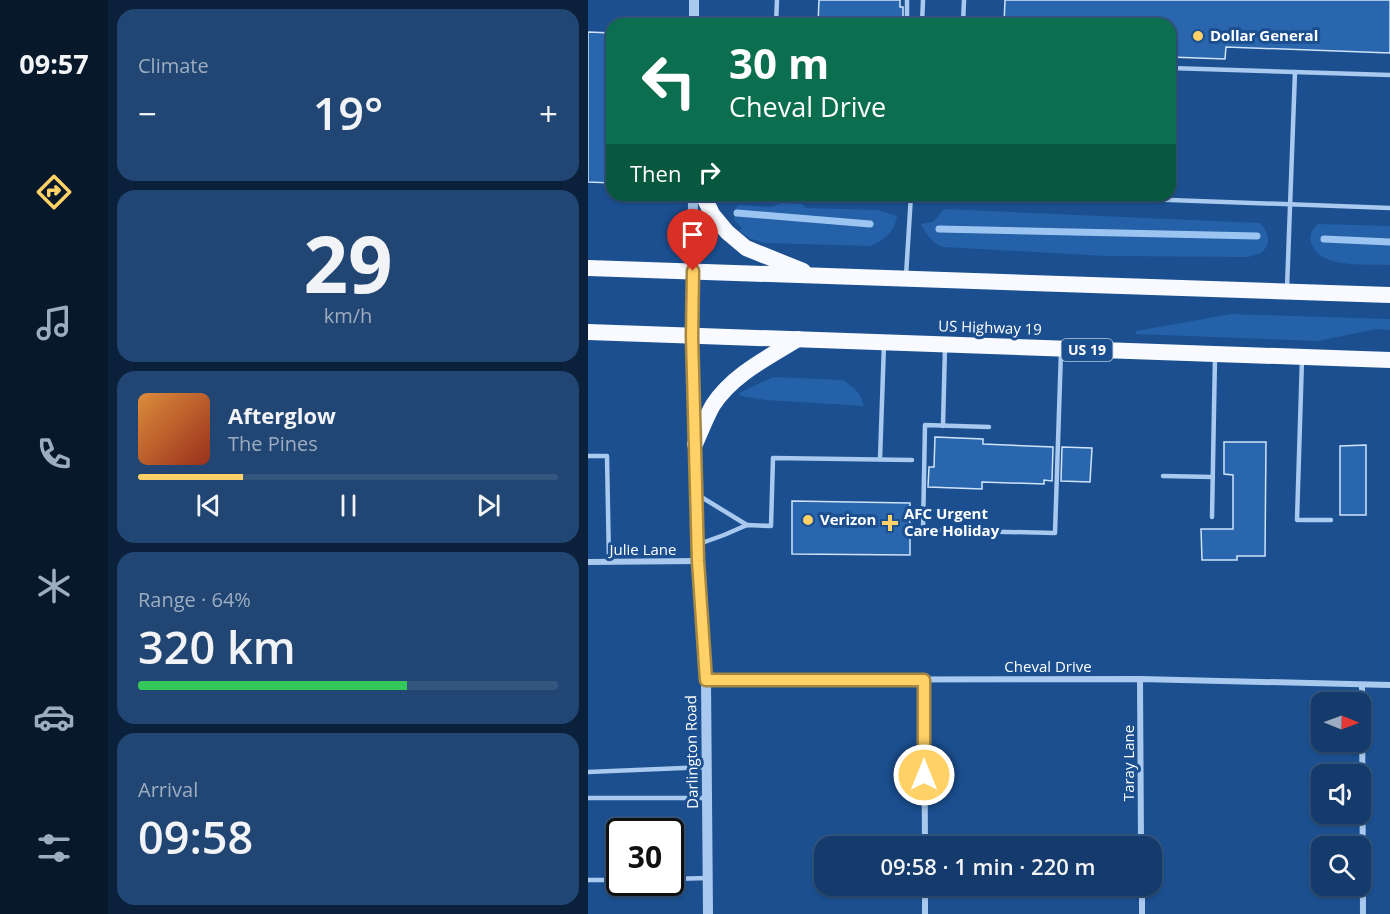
<!DOCTYPE html>
<meta charset="utf-8">
<style>
:root{--surface:#143b6b;--page:#214673;--text:#f1f3f6;--muted:#9dadc1;--line:#33557e;--accent:#ffd166}
body{margin:0;font-family:"Open Sans",sans-serif;background:var(--page);color:var(--text);height:100vh;display:flex;flex-direction:column;font-size:22px;white-space:nowrap}
*{box-sizing:border-box;margin:0}
p{font-size:20px;color:var(--muted)}
.icon{flex:none;width:33px;height:33px;fill:none;stroke:currentColor;stroke-width:2;stroke-linecap:round;stroke-linejoin:round}
.map{position:relative;flex:1;overflow:hidden}
.details{display:flex;flex-direction:column;gap:9px;padding:9px;background:#0b203b;width:480px}
.details>*{flex:none}
.hud{position:absolute;left:18px;top:18px;width:570px;height:183px;border-radius:18px;box-shadow:0 2px 4px #0004,0 0 0 2px var(--line);background:#0b6e4f;color:#fff;overflow:hidden}
.needle{width:39px;rotate:91deg}
.fabs{position:absolute;left:723px;top:692px;display:grid;gap:12px}
.fabs a{display:grid;place-items:center;width:60px;height:60px;border-radius:12px;background:var(--surface);box-shadow:0 2px 4px #0004,0 0 0 2px var(--line);font-size:30px}
.speed{position:absolute;left:18px;top:818px;display:flex;gap:12px;font-size:30px;font-weight:700;text-align:center}
.speed>*{display:grid;place-content:center;width:78px;height:78px;border-radius:50%;background:var(--surface);box-shadow:0 2px 4px #0004,0 0 0 2px var(--line);line-height:1}
.speed .limit{border:3px solid #111;border-radius:9px;background:#fff;color:#111}
.pin{position:absolute;display:grid;place-items:center;width:51px;height:51px;color:#fff;margin:-62px -26px;border-radius:50% 50% 50% 0;rotate:-45deg;box-shadow:0 0 6px #0007}
.pin .icon{rotate:45deg}
.me{position:absolute;width:66px;margin:-33px;rotate:0deg;stroke-linejoin:round;filter:drop-shadow(0 0 4px #0008)}
.turn{display:flex;align-items:center;gap:21px;height:126px;padding:0 24px;font-size:27px}
.turn .icon{width:78px;height:78px;stroke-width:2.5}
.turn b{display:block;font-size:42px;line-height:51px}
.then{display:flex;align-items:center;height:57px;padding:0 24px;background:#0003;gap:12px;font-size:22px}
.big{font-size:45px;font-weight:600;line-height:1.1}
.details .tile{flex:1;display:flex;flex-direction:column;justify-content:center;gap:9px;min-width:0;padding:0 21px;border-radius:18px;background:var(--page)}
.details .dial{align-items:center;gap:0}
.dial b{font-size:78px;line-height:1}
.song{display:flex;align-items:center;gap:18px}
.cover{width:72px;height:72px;border-radius:9px;background:linear-gradient(135deg,hsl(30 70% 55%),hsl(10 70% 35%))}
.played{height:6px;border-radius:3px;background:linear-gradient(90deg,var(--accent) 25%,var(--line) 25%)}
.keys{display:flex;justify-content:space-around;direction:ltr}
.heat{display:flex;justify-content:space-between;align-items:center;font-size:33px;direction:ltr}
.charge{height:9px;border-radius:4px;background:linear-gradient(90deg,#34c759 64%,var(--line) 0)}
.trip{position:absolute;left:226px;top:836px;width:348px;height:60px;border-radius:18px;background:var(--surface);box-shadow:0 2px 4px #0004,0 0 0 2px var(--line);font-weight:600;line-height:60px;text-align:center}
main{display:flex;flex:1;min-height:0}
.tab-bar{display:flex;flex-direction:column;width:108px;justify-content:space-around;align-items:center;background:#08182b;color:var(--muted)}
.tab-bar .icon{width:42px;height:42px}
.tab-bar .selected{color:var(--accent)}
.tab-bar b{font-size:27px;color:var(--text)}
.map>svg:first-child{display:block}
</style>
<main>
<nav class="tab-bar">
<b>09:57</b>
<svg class="icon selected" aria-label="directions" viewBox="0 0 24 24"><path d="M12 3l9 9-9 9-9-9zM9 14v-3h6M13 9l2 2-2 2"/></svg>
<svg class="icon" aria-label="music" viewBox="0 0 24 24"><path d="M9 18V5l10-2v13"/><circle cx="6" cy="18" r="3"/><circle cx="16" cy="16" r="3"/></svg>
<svg class="icon" aria-label="phone" viewBox="0 0 24 24"><path d="M5 4h4l2 5-3 2q2 4 5 5l2-3 5 2v4C11 20 4 13 5 4z"/></svg>
<svg class="icon" aria-label="climate" viewBox="0 0 24 24"><path d="M12 3v18M4 7l16 10M4 17L20 7"/></svg>
<svg class="icon" aria-label="car" viewBox="0 0 24 24"><path d="M5 17H2v-5l4-1 3-4h7l3 4 3 1v5h-3M9 17h6M6 11h13"/><circle cx="7" cy="17" r="2"/><circle cx="17" cy="17" r="2"/></svg>
<svg class="icon" aria-label="filters" viewBox="0 0 24 24"><path d="M4 7h16M4 17h16"/><circle cx="9" cy="7" r="2"/><circle cx="15" cy="17" r="2"/></svg>
</nav>
<section class="details">
<div class="tile"><p>Climate</p>
<div class="heat"><a>−</a><b class="big">19°</b><a>+</a></div>
</div>
<div class="tile dial"><b>29</b><p>km/h</p></div>
<div class="tile">
<div class="song"><i class="cover"></i><div><b>Afterglow</b><p>The Pines</p></div></div>
<div class="played"></div>
<div class="keys"><svg class="icon" aria-label="previous" viewBox="0 0 24 24"><path d="M18 5L8 12l10 7zM5 5v14"/></svg><svg class="icon" aria-label="pause" viewBox="0 0 24 24"><path d="M8 5v14M16 5v14"/></svg><svg class="icon" aria-label="next" viewBox="0 0 24 24"><path d="M6 5l10 7-10 7zM19 5v14"/></svg></div>
</div>
<div class="tile"><p>Range · 64%</p><b class="big">320 km</b><div class="charge"></div></div>
<div class="tile"><p>Arrival</p><b class="big">09:58</b></div>
</section>
<div class="map">
<svg width="802" height="914" viewBox="0 0 802 914">
<rect width="100%" height="100%" fill="#1b4f8f"/>
<g fill="#2461a8">
<path d="M194,203L214,204L218,208L289,210L309,216C307,231 297,240 283,246L176,243L161,238L151,231L154,228L146,220L147,210L150,205L183,207Z"/>
<path d="M356,209L672,223C680,231 684,244 674,252C670,255 664,256 659,257L517,256L355,247C344,243 339,235 333,224L345,222Z"/>
<path d="M730,224L802,226V265C780,264 734,269 724,245C720,237 724,229 730,224Z"/>
<polygon points="643,314 802,319 802,330 789,329 730,341 548,334 548,331"/>
<polygon points="185,377 255,380 266,388 272,395 276,406 178,400 153,396 151,393"/>
</g>
<g fill="none" stroke-linecap="round" stroke-linejoin="round">
<g stroke="#9cc4f0" stroke-width="7">
<polyline points="149,213 282,224"/>
<polyline points="351,229 669,236"/>
<polyline points="736,239 802,242"/>
</g>
</g>
<g fill="#2a66ad" stroke="#cfe3fa" stroke-width="1.5">
<polygon points="231,0 312,0 312,7 315,7 315,24 230,24"/>
<polygon points="417,0 802,0 802,53 638,47 637,59 582,57 582,24 416,24"/>
<polygon points="0,32 24,33 24,183 0,182"/>
<polygon points="347,437 395,439 395,444 465,447 464,481 456,480 456,484 394,482 394,489 340,487 341,467 346,467"/>
<polygon points="636,442 678,442 677,556 649,556 649,560 614,560 613,529 645,529 645,475 636,474"/>
<polygon points="778,445 778,515 752,515 752,446"/>
<polygon points="474,447 504,448 502,482 473,481"/>
<polygon points="204,501 322,503 322,555 204,554"/>
</g>
<g fill="none" stroke-linecap="round" stroke-linejoin="round">
<g stroke="#a9c9ee" stroke-width="4.5">
<polyline points="188,24 189,0"/>
<polyline points="319,24 319,0"/>
<polyline points="334,24 335,0"/>
<polyline points="375,24 376,0"/>
<polyline points="582,68 802,75"/>
<polyline points="446,195 802,208"/>
<polyline points="318,276 323,195"/>
<polyline points="699,288 707,72"/>
<polyline points="714,359 709,520 743,520"/>
<polyline points="355,426 357,347"/>
<polyline points="401,427 337,425 335,530 467,533 473,351"/>
<polyline points="0,456 19,456 21,562"/>
<polyline points="292,459 296,344"/>
<polyline points="575,476 625,477"/>
<polyline points="110,495 159,525"/>
<polyline points="624,517 627,357"/>
<polyline points="111,544 136,535 159,525 183,526 185,458 324,460"/>
<polyline points="0,772 119,767"/>
<polyline points="0,798 117,798"/>
<polyline points="82,879 120,878"/>
<polyline points="0,880 32,880"/>
</g>
<g stroke="#a9c9ee" stroke-width="6">
<polyline points="0,562 110,561"/>
<polyline points="552,679 553,846"/>
<polyline points="118,680 552,679 802,685"/>
<polyline points="336,680 337,846"/>
<polyline points="774,685 775,914"/>
<polyline points="337,885 337,914"/>
<polyline points="554,885 554,914"/>
</g>
<g stroke="#a9c9ee" stroke-width="10">
<polyline points="106,24 106,0"/>
<polyline points="105,195 104,336 110,561 118,680 120,914"/>
</g>
<g stroke="#f8faff" stroke-width="16">
<polyline points="115,195 124,214 139,232 158,248 215,271"/>
<polyline points="0,268 802,295"/>
<polyline points="0,332 802,360"/>
<path d="M107,444C113,431 118,417 125,405C144,375 181,357 210,339"/>
</g>
</g>
<g fill="none" stroke-linecap="round" stroke-linejoin="round">
<defs>
<polyline id="route" points="105,271 104,336 110,561 118,680 336,680 336,775"/>
</defs>
<use href="#route" stroke="#a68842" stroke-width="15"/>
<use href="#route" stroke="#ffd166" stroke-width="10"/>
</g>
<g fill="#ffd166" stroke="#1b4f8f" stroke-width="2">
<circle cx="610" cy="36" r="6"/>
<circle cx="220" cy="520" r="6"/>
<path d="M299 514h6v6h6v6h-6v6h-6v-6h-6v-6h6z"/>
</g>
<g text-anchor="middle" stroke-width="6" stroke-linejoin="round" paint-order="stroke">
<rect fill="#1b4f8f" stroke="#bbcadd" stroke-width="1.5" x="473.5" y="339" width="51" height="22" rx="4.5"/>
<g font-size="14" font-weight="bold" fill="#fff">
<text x="499" y="355">US 19</text>
</g>
<g font-size="15" font-weight="bold" fill="#fff" stroke="#1b4f8f" text-anchor="start">
<text x="622" y="41">Dollar General</text>
<text x="316" y="519">AFC Urgent<tspan x="316" dy="17">Care Holiday</tspan></text>
<text x="232" y="525">Verizon</text>
</g>
<g font-size="15" fill="#fff" stroke="#1b4f8f">
<text transform="translate(402 328) rotate(2)" y="5">US Highway 19</text>
<text x="55" y="555">Julie Lane</text>
<text x="460" y="672">Cheval Drive</text>
<text transform="translate(104 752) rotate(-91)" y="5">Darlington Road</text>
<text transform="translate(541 763) rotate(-90)" y="5">Taray Lane</text>
</g>
</g>
</svg>
<div class="fabs">
<a><svg class="needle" viewBox="-14 -14 28 28"><path d="M0-13l5 13h-10z" fill="#e53935"/><path d="M0 13l5-13h-10z" fill="#9dadc1"/></svg></a>
<a><svg class="icon" aria-label="sound" viewBox="0 0 24 24"><path d="M4 9h4l5-4v14l-5-4H4zM17 9q2 3 0 6"/></svg></a>
<a><svg class="icon" aria-label="search" viewBox="0 0 24 24"><circle cx="10" cy="10" r="6"/><path d="M15 15l6 6"/></svg></a>
</div>
<div class="speed"><div class="limit">30</div></div>
<div class="pin" style="left:105px;top:271px;background:#d93025"><svg class="icon" aria-label="arrive" viewBox="0 0 24 24"><path d="M6 21V4h12l-3 4 3 4H6"/></svg></div>
<svg class="me" style="left:336px;top:775px" viewBox="-20 -20 40 40"><circle r="17" fill="#ffd166" stroke="#fff" stroke-width="3"/><path d="M0-11L8 9 0 5-8 9z" fill="#fff"/></svg>
<div class="trip">09:58 · 1 min · 220 m</div>
<div class="hud">
<div class="turn"><svg class="icon" aria-label="left" viewBox="0 0 24 24"><path d="M17 20v-9H6M10 6l-5 5 5 5"/></svg><div><b>30 m</b>Cheval Drive</div></div>
<div class="then">Then<svg class="icon" aria-label="right" viewBox="0 0 24 24"><path d="M7 20v-9h11M14 6l5 5-5 5"/></svg></div>
</div>
</div>
</main>
